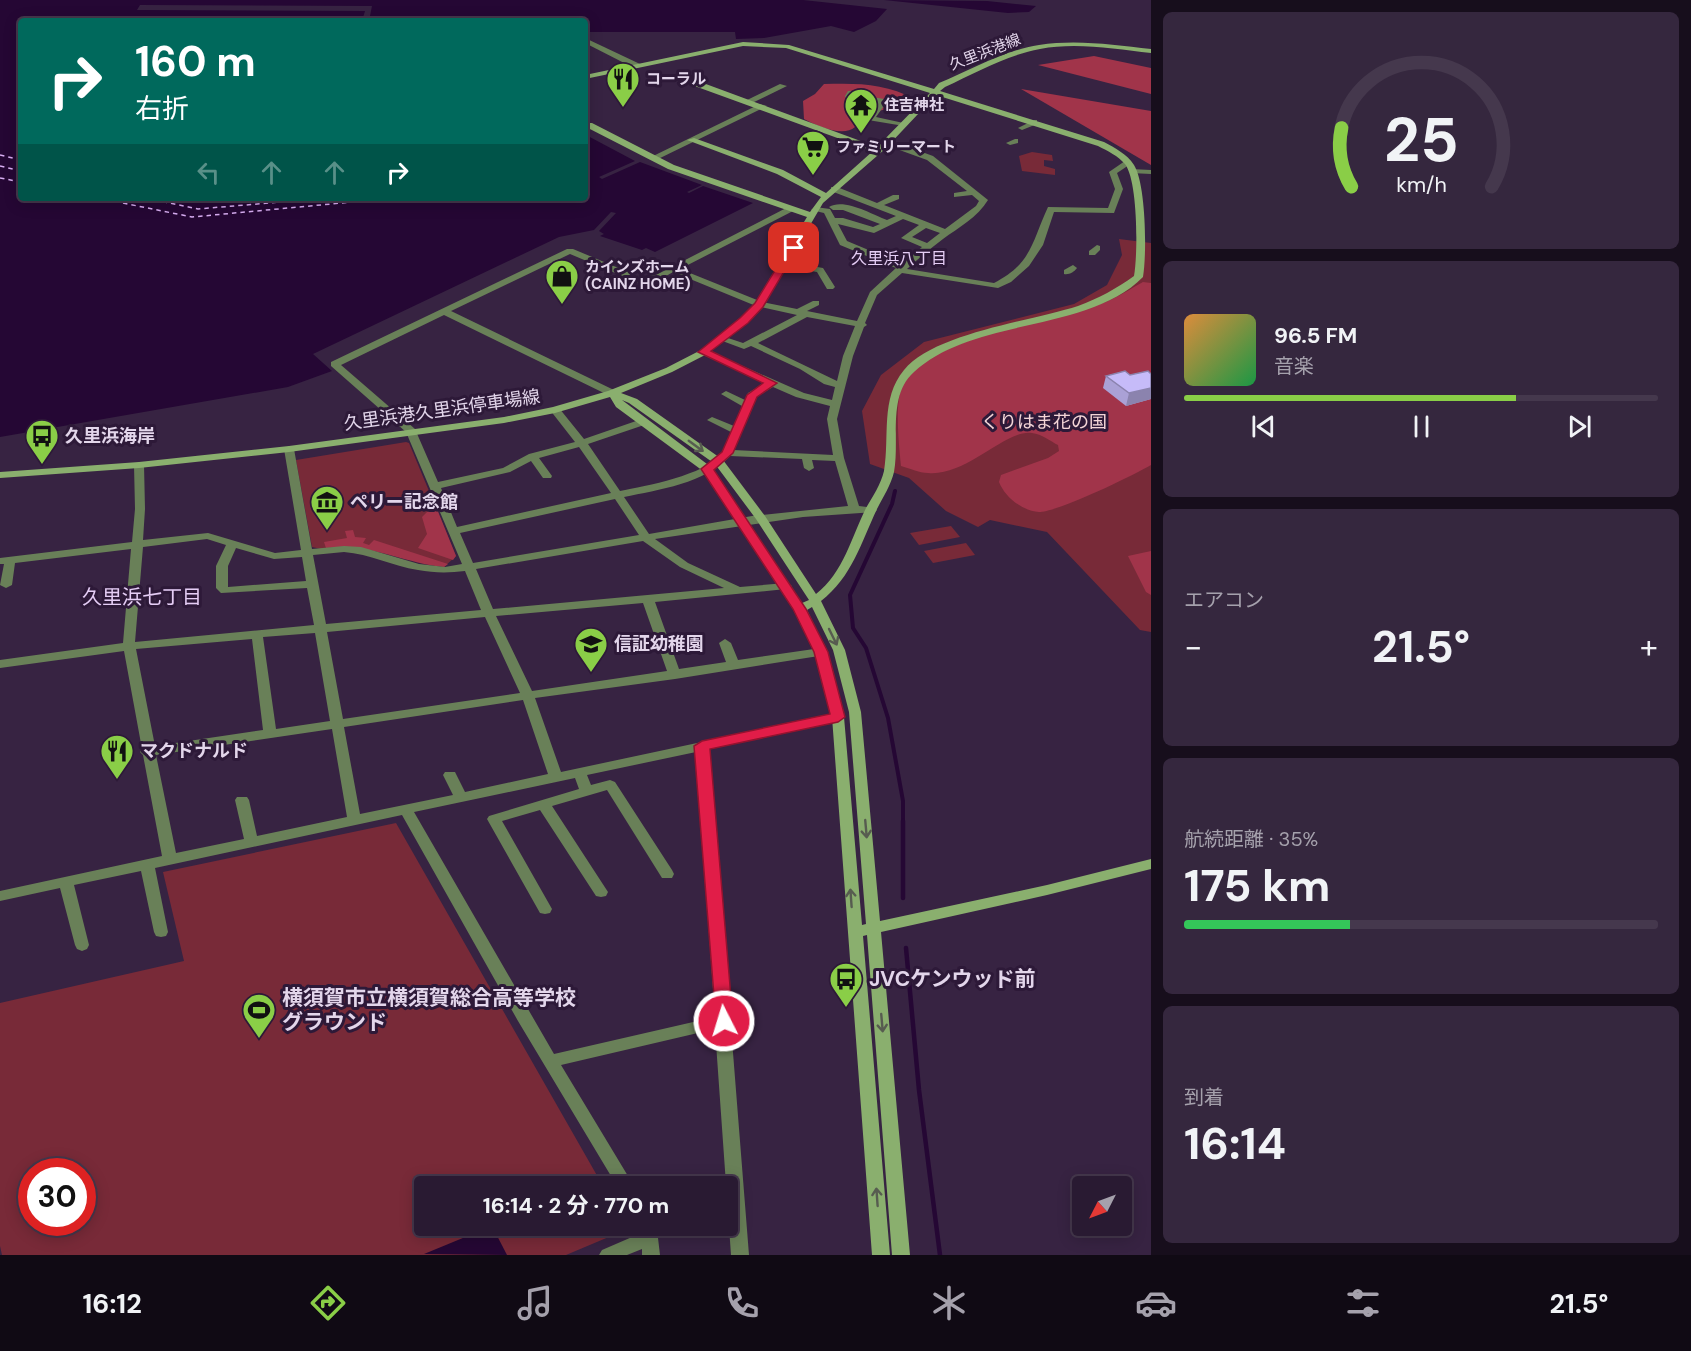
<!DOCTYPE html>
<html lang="ja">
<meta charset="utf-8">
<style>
:root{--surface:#291a32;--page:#35273e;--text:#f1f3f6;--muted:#a5a1ac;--line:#45384d;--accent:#8ace47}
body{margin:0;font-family:"DM Sans","Noto Sans JP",sans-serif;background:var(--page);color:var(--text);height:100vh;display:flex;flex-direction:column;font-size:22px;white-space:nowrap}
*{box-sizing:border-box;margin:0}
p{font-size:20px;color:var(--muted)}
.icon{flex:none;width:33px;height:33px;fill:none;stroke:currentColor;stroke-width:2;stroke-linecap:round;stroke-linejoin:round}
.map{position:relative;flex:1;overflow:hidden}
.panel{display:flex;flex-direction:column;gap:12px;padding:12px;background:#170e1c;width:540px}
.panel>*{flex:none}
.hud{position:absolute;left:18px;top:18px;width:570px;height:183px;border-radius:6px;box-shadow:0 3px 15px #0003,0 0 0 2px var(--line);background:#00695c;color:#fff;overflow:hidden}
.needle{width:39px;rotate:228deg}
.buttons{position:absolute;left:1072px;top:1176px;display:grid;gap:12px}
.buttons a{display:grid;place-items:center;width:60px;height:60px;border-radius:6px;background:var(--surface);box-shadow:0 3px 15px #0003,0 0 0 2px var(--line);font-size:30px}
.speed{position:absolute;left:18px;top:1158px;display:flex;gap:12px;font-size:30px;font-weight:700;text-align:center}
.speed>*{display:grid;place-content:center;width:78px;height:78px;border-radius:50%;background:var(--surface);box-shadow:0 3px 15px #0003,0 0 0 2px var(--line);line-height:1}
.speed .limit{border:9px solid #d22;background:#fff;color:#111}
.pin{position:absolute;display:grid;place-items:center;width:51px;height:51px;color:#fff;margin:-26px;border-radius:12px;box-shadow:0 3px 9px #0006}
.me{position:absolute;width:66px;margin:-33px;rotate:355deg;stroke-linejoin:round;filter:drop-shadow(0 0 4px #0008)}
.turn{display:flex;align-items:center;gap:21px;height:126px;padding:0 18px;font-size:27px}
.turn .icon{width:78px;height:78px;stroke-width:2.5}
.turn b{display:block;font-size:42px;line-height:51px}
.lanes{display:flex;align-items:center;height:57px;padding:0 18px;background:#0003;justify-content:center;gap:30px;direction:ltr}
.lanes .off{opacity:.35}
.big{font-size:45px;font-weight:700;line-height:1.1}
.panel .widget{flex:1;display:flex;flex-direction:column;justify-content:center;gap:9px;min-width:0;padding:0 21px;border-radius:9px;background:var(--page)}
.panel .dial{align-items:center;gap:0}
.dial svg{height:156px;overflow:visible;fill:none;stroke:var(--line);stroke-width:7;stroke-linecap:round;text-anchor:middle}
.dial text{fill:var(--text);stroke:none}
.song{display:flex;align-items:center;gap:18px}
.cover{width:72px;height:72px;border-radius:9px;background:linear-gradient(135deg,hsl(30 70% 55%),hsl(140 70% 35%))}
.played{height:6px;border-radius:3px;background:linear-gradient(90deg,var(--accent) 70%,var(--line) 70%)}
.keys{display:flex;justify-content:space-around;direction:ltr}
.heat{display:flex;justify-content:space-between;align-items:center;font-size:33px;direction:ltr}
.charge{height:9px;border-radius:4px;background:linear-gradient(90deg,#34c759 35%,var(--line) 0)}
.trip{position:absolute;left:414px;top:1176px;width:324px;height:60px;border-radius:6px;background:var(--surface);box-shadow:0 3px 15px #0003,0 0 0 2px var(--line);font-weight:700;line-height:60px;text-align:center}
.tab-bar{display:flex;height:96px;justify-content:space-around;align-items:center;background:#100a14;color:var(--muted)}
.tab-bar .icon{width:42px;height:42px}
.tab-bar .on{color:var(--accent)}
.tab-bar b{font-size:27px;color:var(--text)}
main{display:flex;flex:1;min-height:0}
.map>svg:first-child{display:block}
</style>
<main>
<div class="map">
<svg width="1151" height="1255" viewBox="0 0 1151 1255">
<rect width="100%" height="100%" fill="#372342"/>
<g fill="#782a38" fill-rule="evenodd">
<polygon points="1032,152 1052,155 1053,161 1044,160 1044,166 1055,169 1055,175 1022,171 1019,156"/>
<polygon points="1119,239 1151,243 1151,632 1140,630 1047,532 990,520 978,527 946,511 909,478 870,464 862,411 881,375 924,342 1074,304 1107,285 1122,255"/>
<polygon points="406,442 409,443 456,556 444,567 363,547 321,549 312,547 296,460"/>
<polygon points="951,526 960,537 919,545 910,533"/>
<polygon points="966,543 975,555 933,563 924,551"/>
<path d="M396,823L603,1186H424V1226H625L623,1231L566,1255H2L0,1246V1003L184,961L163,872ZM32,1172H82V1222H32Z"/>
</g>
<g fill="#a1344a">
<polygon points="1094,56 1151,68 1151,94 1038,65"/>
<path d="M824,84C856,83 886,83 914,99L910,103L863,115C860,119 858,124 855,127C843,138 815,125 804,119L803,101L815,94Z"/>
<polygon points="1021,89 1151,111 1151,165"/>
<path d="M1143,282L1151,283V465C1132,476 1058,512 1039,512C1022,511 1005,497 999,482L1001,475L1048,458L1059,451L1058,445C1050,441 1042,434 1032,433C1006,429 966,477 928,473C919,473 909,468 901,466C899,445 894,402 903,384C930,336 1051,322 1103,303C1117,298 1130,289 1143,282Z"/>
<polygon points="437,509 456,556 453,560 418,548 427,534 422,517 428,511"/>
<path d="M353,530L355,537L366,538L363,543L369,545L374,540L448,564L444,567C403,563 368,542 326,548L324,542L347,538L345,531Z"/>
<polygon points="1151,551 1151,595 1146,592 1128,556"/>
</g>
<g fill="#250734">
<polygon points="0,0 803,0 887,9 876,21 854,32 831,26 764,38 736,39 735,32 585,32 585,21 369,21 372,6 140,5 137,10 365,11 362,21 21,21 21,198 585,198 586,135 635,161 599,177 602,179 640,162 702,185 687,192 689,193 703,186 753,203 655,252 646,248 642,250 600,236 604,234 599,231 616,213 611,212 594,230 559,237 313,354 332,371 288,387 0,437"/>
<polygon points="884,0 987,1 1036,6 1029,12 1008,13"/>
<polygon points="492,1226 507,1255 424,1254"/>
</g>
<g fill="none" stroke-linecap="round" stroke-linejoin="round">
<polyline stroke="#250734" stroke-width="4" points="895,491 892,504 850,595 853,628 866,648 888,718 903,801 903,822"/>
<g stroke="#250734" stroke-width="4.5">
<polyline points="903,821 903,898"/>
<polyline points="906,948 919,1090 940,1255"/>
</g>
<g stroke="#d8aef2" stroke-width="1.5" stroke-dasharray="4.5 4" stroke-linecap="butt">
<polyline points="0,155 21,160"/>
<polyline points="0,166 21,171"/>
<polyline points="0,178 21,182"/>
<polyline points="98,198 192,217 395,198"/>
<polyline points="146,198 198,209 328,198"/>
<polyline points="186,198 201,201 245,198"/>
</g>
<g fill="#698058" fill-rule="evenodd">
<polygon points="585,38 640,64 641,66 634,68 585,43"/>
<polygon points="780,84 787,86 752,103 745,101"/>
<polygon points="848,91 854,91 854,94 884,99 886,103 876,117 908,124 904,126 868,120 867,118 878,103 846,98 845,96"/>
<polygon points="760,104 767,106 656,160 649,158"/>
<polygon points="1034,120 1037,120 1037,124 1022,130 1018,128"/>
<polygon points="1015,139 1018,139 1018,143 1010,145 1006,143"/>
<path d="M883,140H889L933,156L988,200C978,217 958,228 943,239C931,248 919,258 907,269L994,283C1032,264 1032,241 1048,207L1108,208L1115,189L1109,172L1125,161L1132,163L1117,173L1123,189L1114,213L1054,212L1043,245L1029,266L1011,282L998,288L902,273L877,295L865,323L867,325L864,327L853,356L837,419L844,458L859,506L875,508L877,510L875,512L803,517L655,539L688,563L740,587L786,583L792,586L786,589L655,602L679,669L726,662L719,643L725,639L731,643L738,660L821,648L825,649L827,652L825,655L675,679L535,698L561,772L838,713L844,717L838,721L709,749L749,1255H731L715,1029L561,1065L634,1186H617L518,1021L402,815L155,868L168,932L166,936L161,937L156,936L154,932L141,871L74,885L89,945L87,949L82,951L77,949L75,945L60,888L0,901V891L162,856L143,755L140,752L142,749L124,651L0,668V660L123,643L131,549L15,563L12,585L6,588L0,585L4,564H0V558L132,542L135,509L134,465L139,462L144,465L145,509L143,540L208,533L275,553L301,550L284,449L289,446L294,449L312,549L344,546L361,547L419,564L445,567L462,564L406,432L331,366V362L567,249H573L640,277L656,275L790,206L794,209L793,211L680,269L762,302L797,309L813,301H819V305L807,311L857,321L870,292L896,268L840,245L824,213L811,210L815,207L830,209L835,218H843L873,227L880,224L843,210H833L829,207C844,198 871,214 887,220L896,216L831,191V187H837L877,203L893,195H899V199L884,205L945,229L976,206L979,201L972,195L954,197V193L967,191L927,160L883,144ZM903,219L919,225L901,238L922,247L902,264L847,241L838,224L874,233ZM926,228L940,233L927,243L912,237ZM570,254L639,283L661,279L673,272L756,306L797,315L743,343L722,336L717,339L744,349L751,346L800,369L824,384L835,387L832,400L804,393L704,349L699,352L701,354L765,383L748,393L745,400L726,391L721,394L742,406L734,426L712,417L707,420L731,432C728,439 725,447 721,454C705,475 646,486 620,491L588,444L647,424L648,422L647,420H639L584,439L559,408L555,407L550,410L575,442L529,454L503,468L438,482L415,429L341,365L444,315L608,395H616V391L451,311ZM807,317L855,326L843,356L837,381L758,343ZM773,387L796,397L830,406L827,419L833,455L733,450L756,397ZM579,447L611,493L457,527L441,488L510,472L531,461L543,478H551L552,476L539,458ZM730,456L802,459L804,468L809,471L814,468L812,460L835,461L848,506L752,516L649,534L624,497C658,490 706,483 730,456ZM615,499L639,535L473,563L460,533ZM207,539L226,545L216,566V588L221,593L307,588L314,625L135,642L143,547ZM643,541L680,567L724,588L493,609L476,569ZM236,548L274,559L302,557L306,581L228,587V566ZM344,552C370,554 392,566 418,570C434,573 449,573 465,571L481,610L326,624L313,555ZM643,603L667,671L532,691L496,616ZM485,617L520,693L343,719L327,632ZM315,633L330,721L276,729L263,637ZM252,639L263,730L155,746L136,649ZM523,700L548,774L465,792L455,772H445L443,775L453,795L360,814L344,727ZM332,729L347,817L257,836L249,800L247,797H237L235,800L244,839L176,853L156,755ZM696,752L715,1017L554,1054L414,812L575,778L579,789L489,816L487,819L540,913L545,914L550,913L552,909L502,821L540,810L596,896L601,897L606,896L608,892L552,806L607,790L662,878H672L674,874L672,870L615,782L610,780L591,785L587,775Z"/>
<polygon points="1131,169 1151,170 1151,174 1131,173"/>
<polygon points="1097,245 1100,246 1100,250 1095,255 1089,255 1089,251"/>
<polygon points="784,261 823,268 835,287 833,289 827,289 817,272 781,266 781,262"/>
<path d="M1073,265L1077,268C1074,272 1069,275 1064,274V270Z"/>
<polygon points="634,1226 651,1226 658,1238 660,1255 642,1255 642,1249 627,1255 599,1255 602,1250 639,1234"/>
</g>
<path fill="#8aaf6e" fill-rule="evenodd" d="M743,42L789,45L934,89L939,83C971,70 1005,50 1039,45C1077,39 1114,45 1151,49V53C1115,49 1076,42 1040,49C1007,55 975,73 945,87L940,91L1104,142C1115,148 1127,154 1134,165C1146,184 1147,253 1143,277C1088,333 973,317 914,372C887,396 900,440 894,472C891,485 883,497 877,509C861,543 852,577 821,601L845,650L861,712L880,921L1047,885L1151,859V869L1047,895L881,932L910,1255H892L867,935L863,936L890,1255H872L832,717L815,652L794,609L703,471L616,407L610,397L555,413L504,423L289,452L139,468L0,478V472L139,462L289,446L504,417L553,407L608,391L666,368L701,350L741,318L755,303L807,217L668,169L586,127V123H592L674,165L810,212L821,197L777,174L687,140L694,138L783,170L826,193L873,151L689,84V80H695L877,147L930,93L786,48L743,46L585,79V75ZM936,95L1098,146C1108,151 1118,156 1125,164C1138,181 1138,254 1134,276C1116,289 1099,298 1078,306C1032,321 934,333 904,370C880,399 890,436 884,471C881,484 873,496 866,508C851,538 844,572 816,594L765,516L723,460L637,399L621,393L672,372L707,354L747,322L764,304L823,203L885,149ZM622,400L629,403L715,464L756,519L809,600L802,603L711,467ZM812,607L833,650L849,712L866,924L862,925L844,717L827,652L807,610Z"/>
</g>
<polygon fill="#aaa1d6" points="1151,374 1151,399 1126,406 1103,388 1106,376"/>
<polygon fill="#8b83ae" points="1151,388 1151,399 1126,406 1129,393"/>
<polygon fill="#c6bbf9" stroke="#8b83ae" stroke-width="1.5" points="1125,371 1130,375 1148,371 1151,374 1151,388 1129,393 1106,376"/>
<defs><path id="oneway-shaft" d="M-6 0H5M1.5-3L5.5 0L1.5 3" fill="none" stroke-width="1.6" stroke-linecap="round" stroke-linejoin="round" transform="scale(1.5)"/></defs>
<g stroke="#575c50">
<use href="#oneway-shaft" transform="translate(696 446) rotate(36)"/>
<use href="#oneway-shaft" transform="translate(833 637) rotate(64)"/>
<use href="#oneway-shaft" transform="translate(866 829) rotate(85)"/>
<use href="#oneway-shaft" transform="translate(851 898) rotate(-94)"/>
<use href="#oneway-shaft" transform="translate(882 1023) rotate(85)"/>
<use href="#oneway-shaft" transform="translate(877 1197) rotate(-94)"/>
</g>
<polygon fill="#e11d48" stroke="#92132f" stroke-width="1.5" points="790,246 798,248 763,307 748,323 711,351 777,383 757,397 733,453 714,470 806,609 828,652 845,717 838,722 710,749 733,1021 731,1026 718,1026 716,1021 694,746 702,741 830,714 814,652 793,609 701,469 722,452 747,395 763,383 698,352 740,318 755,303"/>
<defs>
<symbol id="restaurant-pin" viewBox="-11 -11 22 30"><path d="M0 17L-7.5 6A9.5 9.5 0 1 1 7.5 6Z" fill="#8ace47" stroke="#2d1938"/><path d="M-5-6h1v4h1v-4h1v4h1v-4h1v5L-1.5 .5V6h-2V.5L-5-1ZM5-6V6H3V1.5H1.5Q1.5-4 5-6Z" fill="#111"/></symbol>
<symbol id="temple-pin" viewBox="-11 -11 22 30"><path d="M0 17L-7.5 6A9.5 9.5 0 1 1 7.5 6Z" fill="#8ace47" stroke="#2d1938"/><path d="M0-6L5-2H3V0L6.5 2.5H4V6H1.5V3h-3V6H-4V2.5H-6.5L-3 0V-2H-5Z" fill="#111"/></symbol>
<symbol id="supermarket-pin" viewBox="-11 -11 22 30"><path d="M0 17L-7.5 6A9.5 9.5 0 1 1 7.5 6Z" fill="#8ace47" stroke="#2d1938"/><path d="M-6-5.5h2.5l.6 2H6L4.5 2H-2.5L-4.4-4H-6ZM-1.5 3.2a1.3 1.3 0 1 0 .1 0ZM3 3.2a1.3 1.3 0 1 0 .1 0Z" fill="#111"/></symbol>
<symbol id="shop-pin" viewBox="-11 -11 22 30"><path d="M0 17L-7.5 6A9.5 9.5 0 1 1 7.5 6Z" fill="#8ace47" stroke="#2d1938"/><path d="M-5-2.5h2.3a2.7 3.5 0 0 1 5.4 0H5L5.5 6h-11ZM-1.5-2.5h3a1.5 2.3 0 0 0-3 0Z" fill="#111"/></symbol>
<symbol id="bus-pin" viewBox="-11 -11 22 30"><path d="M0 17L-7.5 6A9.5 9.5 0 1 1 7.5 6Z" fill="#8ace47" stroke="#2d1938"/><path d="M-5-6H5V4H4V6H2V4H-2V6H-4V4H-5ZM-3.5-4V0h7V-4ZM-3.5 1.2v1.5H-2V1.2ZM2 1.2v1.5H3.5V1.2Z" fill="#111"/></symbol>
<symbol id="museum-pin" viewBox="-11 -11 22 30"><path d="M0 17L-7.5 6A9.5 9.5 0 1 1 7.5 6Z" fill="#8ace47" stroke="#2d1938"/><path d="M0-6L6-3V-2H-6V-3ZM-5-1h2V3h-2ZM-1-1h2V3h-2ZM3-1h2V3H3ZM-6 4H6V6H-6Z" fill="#111"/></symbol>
<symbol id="school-pin" viewBox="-11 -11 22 30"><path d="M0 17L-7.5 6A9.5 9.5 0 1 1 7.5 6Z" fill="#8ace47" stroke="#2d1938"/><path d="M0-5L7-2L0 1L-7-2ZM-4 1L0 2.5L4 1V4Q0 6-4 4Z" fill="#111"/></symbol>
<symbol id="stadium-pin" viewBox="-11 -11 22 30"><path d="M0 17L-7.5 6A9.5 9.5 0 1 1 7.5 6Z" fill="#8ace47" stroke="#2d1938"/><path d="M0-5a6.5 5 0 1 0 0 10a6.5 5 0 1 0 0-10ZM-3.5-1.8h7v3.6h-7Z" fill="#111"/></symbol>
</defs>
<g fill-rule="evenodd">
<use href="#restaurant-pin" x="604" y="60" width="38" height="52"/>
<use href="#temple-pin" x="842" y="86" width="38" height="52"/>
<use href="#supermarket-pin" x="794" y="128" width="38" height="52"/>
<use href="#shop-pin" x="543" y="257" width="38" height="52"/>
<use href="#bus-pin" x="23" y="417" width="38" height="52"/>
<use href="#museum-pin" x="308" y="483" width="38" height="52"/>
<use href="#school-pin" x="572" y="625" width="38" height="52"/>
<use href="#restaurant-pin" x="98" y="732" width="38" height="52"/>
<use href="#bus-pin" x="827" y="960" width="38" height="52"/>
<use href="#stadium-pin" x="240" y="991" width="38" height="52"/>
</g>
<g text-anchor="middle" stroke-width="6" stroke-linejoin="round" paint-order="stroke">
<g font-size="15" fill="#e3d6eb" stroke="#2d1938">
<text transform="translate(985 52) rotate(-21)" y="5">久里浜港線</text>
</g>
<g font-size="15" font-weight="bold" fill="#e3d6eb" stroke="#2d1938" text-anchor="start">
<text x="646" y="84">コーラル</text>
<text x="884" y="110">住吉神社</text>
<text x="836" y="152">ファミリーマート</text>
<text x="585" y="272">カインズホーム<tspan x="585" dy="17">(CAINZ HOME)</tspan></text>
</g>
<g font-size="16" fill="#e5cdf5" stroke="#2d1938">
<text x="899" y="264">久里浜八丁目</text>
</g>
<g font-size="18" fill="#e3d6eb" stroke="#2d1938">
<text transform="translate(442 410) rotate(-8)" y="6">久里浜港久里浜停車場線</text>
</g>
<g font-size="18" fill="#f4d5d7" stroke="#2d1938">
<text x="1044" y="428">くりはま花の国</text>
</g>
<g font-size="18" font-weight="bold" fill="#e3d6eb" stroke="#2d1938" text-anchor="start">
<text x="65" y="442">久里浜海岸</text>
<text x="350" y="508">ペリー記念館</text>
<text x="614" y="650">信証幼稚園</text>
<text x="140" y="757">マクドナルド</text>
</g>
<g font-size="20" fill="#e5cdf5" stroke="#2d1938">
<text x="142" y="604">久里浜七丁目</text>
</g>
<g font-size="21" font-weight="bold" fill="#e3d6eb" stroke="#2d1938" text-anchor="start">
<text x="869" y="986">JVCケンウッド前</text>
<text x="282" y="1005">横須賀市立横須賀総合高等学校<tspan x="282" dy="24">グラウンド</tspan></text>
</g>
</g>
</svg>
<div class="buttons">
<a><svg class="needle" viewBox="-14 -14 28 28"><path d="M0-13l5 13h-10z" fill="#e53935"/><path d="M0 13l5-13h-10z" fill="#a5a1ac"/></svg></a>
</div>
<div class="speed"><div class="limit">30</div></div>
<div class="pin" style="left:794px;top:248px;background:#d93025"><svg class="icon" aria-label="arrive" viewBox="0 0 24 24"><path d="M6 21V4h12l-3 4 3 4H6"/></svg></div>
<svg class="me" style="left:724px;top:1021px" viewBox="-20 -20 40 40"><circle r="17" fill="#e11d48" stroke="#fff" stroke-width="3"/><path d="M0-11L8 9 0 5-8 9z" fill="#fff"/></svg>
<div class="trip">16:14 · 2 分 · 770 m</div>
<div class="hud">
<div class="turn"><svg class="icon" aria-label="right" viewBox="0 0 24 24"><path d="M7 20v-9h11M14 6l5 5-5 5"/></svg><div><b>160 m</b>右折</div></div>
<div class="lanes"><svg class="icon off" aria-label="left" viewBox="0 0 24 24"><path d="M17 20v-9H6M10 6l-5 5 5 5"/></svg><svg class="icon off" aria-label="ahead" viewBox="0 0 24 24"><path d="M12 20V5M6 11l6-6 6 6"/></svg><svg class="icon off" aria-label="ahead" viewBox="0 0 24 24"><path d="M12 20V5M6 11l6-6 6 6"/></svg><svg class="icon" aria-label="right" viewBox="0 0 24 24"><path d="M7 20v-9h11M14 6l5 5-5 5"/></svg></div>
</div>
</div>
<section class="panel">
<div class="widget dial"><svg viewBox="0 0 100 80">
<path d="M14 69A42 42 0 1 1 86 69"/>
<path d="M14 69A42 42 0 0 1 9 39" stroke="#8ace47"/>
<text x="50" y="56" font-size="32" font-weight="700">25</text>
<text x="50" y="72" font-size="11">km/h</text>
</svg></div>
<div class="widget">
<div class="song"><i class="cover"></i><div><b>96.5 FM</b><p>音楽</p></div></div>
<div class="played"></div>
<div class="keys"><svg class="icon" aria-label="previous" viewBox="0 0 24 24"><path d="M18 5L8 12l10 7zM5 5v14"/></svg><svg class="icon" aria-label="pause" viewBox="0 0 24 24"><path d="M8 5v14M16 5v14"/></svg><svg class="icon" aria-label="next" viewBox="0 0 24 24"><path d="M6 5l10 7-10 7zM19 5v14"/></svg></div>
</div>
<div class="widget"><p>エアコン</p>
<div class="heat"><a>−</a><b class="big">21.5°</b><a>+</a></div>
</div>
<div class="widget"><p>航続距離 · 35%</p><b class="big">175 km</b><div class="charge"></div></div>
<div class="widget"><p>到着</p><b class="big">16:14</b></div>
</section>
</main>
<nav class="tab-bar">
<b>16:12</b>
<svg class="icon on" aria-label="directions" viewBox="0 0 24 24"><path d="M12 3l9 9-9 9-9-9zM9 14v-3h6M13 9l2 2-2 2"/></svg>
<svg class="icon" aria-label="music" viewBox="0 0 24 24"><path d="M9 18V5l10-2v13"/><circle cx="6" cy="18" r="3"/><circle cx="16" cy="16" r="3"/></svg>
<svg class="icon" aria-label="phone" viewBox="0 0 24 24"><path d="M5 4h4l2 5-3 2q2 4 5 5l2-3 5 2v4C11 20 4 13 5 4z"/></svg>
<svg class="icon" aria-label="climate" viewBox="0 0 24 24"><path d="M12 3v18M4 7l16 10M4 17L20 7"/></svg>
<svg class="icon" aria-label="car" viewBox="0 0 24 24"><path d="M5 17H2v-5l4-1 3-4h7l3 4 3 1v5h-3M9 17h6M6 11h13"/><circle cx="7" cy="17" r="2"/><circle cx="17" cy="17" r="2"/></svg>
<svg class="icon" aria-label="filters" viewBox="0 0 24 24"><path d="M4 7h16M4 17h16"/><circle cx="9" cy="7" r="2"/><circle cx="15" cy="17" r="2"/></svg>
<b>21.5°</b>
</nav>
